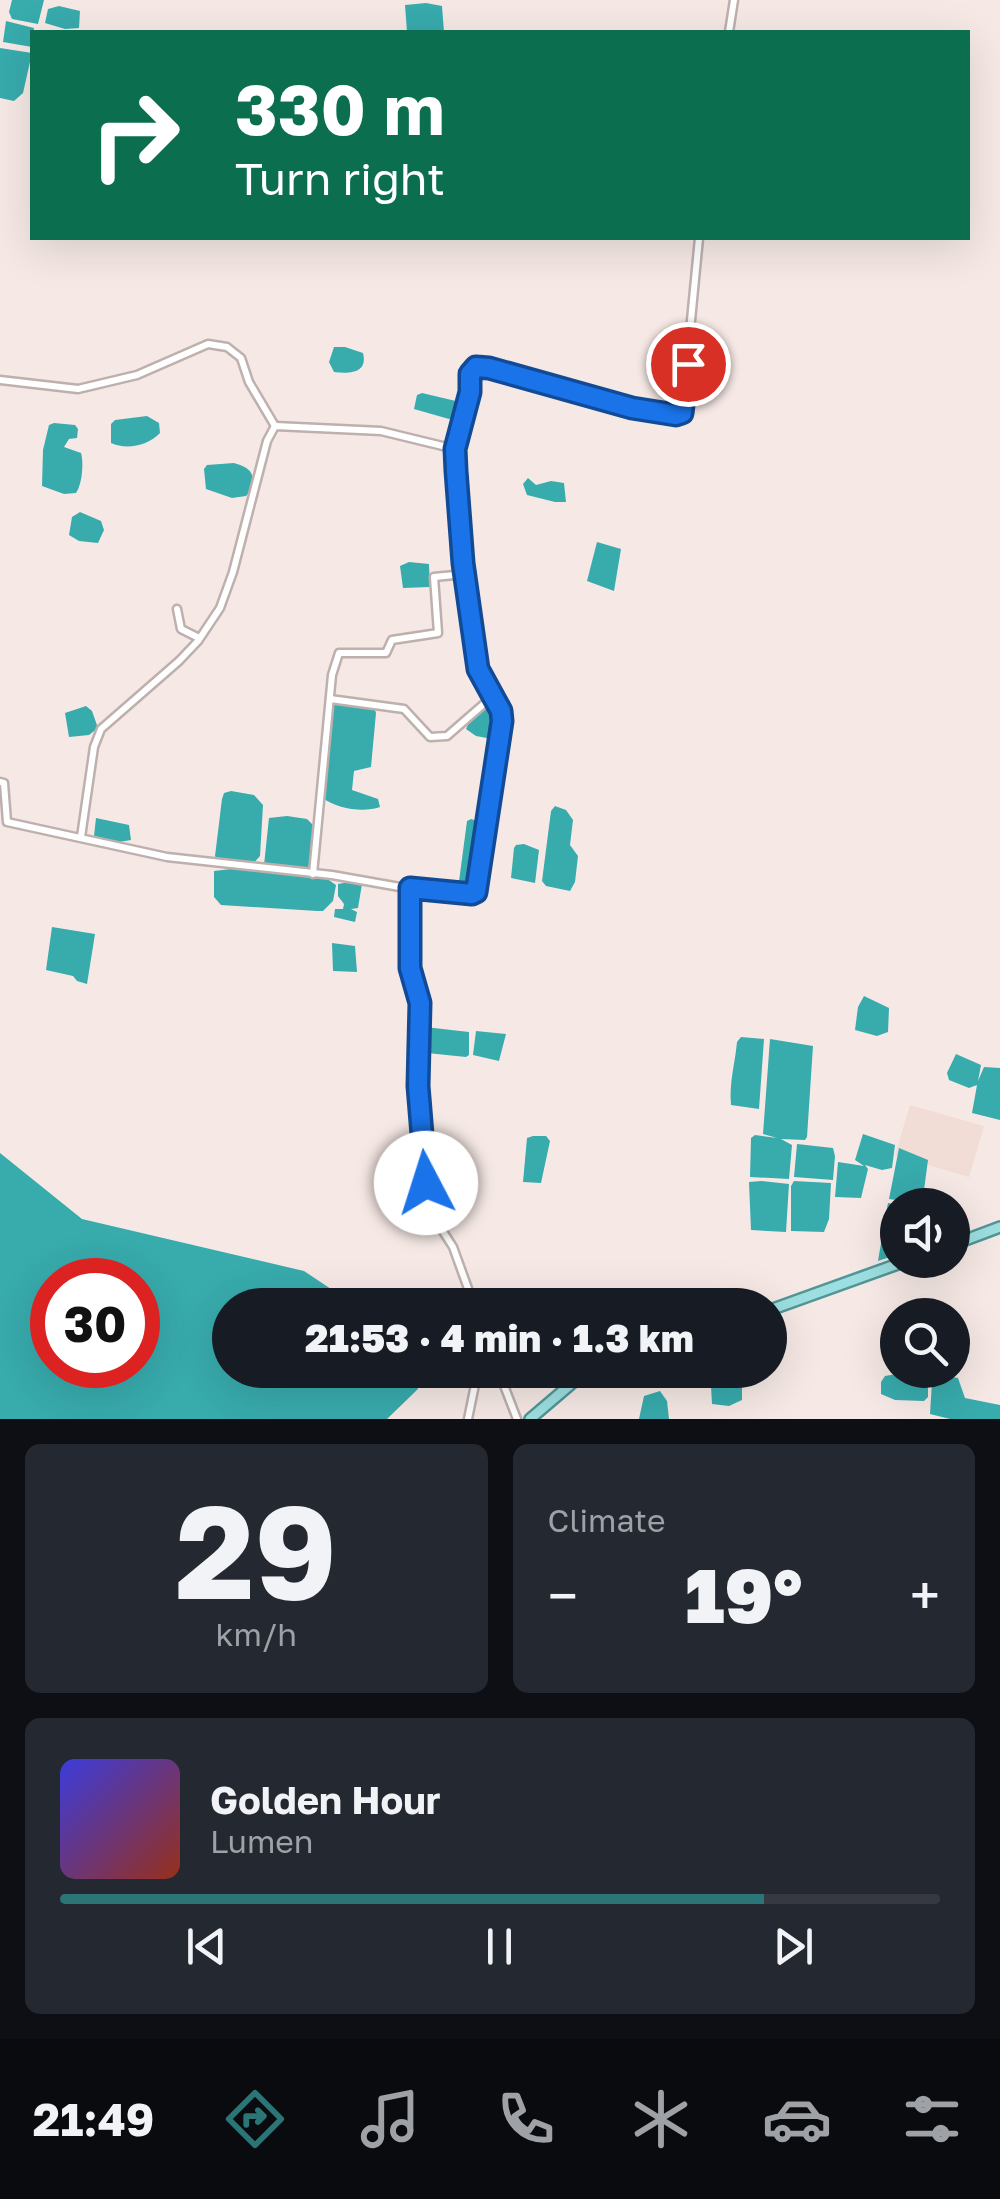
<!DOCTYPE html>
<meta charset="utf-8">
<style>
:root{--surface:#171b24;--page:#242831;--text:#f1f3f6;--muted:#9ea1a6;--line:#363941;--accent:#2b7577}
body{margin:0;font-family:"Golos Text",sans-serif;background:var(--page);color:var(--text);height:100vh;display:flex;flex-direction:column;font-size:38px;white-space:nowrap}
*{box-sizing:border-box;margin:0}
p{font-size:32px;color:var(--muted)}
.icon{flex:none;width:55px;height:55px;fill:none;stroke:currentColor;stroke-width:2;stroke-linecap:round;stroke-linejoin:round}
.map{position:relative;height:1419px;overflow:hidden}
.details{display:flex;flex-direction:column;gap:25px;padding:25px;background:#0d0f14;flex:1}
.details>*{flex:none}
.top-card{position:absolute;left:30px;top:30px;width:940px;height:210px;border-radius:0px;box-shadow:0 10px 40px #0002;background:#0b6e4f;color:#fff;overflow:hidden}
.controls{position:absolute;left:880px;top:1188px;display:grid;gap:20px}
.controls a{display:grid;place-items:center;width:90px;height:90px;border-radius:50%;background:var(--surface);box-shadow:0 10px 40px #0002;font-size:50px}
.speed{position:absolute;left:30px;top:1258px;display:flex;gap:20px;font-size:50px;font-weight:700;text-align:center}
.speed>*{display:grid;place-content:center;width:130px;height:130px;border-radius:50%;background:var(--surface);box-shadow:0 10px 40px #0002;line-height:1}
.speed .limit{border:15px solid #d22;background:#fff;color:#111}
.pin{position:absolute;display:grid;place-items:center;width:85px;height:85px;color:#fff;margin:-42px;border:5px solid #fff;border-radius:50%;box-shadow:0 2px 10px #0007}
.me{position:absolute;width:110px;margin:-55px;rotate:355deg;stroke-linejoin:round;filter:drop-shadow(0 0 8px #0008)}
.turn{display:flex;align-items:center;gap:35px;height:210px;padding:0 40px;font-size:45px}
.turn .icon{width:130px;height:130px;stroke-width:2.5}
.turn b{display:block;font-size:70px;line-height:85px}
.big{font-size:75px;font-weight:800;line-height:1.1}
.details .card{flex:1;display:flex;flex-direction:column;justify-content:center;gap:15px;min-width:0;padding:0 35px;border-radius:15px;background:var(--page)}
.details .dial{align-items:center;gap:0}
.dial b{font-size:130px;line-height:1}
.song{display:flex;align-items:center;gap:30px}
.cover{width:120px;height:120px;border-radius:15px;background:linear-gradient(135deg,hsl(240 70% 55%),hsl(10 70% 35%))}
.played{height:10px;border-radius:5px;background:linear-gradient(90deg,var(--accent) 80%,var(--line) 80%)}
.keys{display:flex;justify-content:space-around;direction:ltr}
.heat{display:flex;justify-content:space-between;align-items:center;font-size:55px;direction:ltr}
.details .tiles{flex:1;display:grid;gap:25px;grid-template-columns:1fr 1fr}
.card:last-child{grid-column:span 2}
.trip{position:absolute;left:212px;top:1288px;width:575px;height:100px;border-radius:50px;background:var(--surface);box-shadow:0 10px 40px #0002;font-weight:800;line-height:100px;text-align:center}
.menu{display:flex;height:160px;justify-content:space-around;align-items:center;background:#090b0e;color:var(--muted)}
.menu .icon{width:70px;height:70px}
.menu .active{color:var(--accent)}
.menu b{font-size:45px;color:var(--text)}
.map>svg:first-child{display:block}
</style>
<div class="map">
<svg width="1000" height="1419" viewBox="0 0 1000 1419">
<rect width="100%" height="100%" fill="#f6e9e5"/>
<polygon fill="#f1dcd6" points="910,1105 984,1126 969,1177 895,1155"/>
<g fill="#38abad" fill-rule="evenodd">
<polygon points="12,0 44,0 38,24 12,19 9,12"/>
<polygon points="426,3 442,6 444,32 407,32 405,5"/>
<polygon points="59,6 80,11 79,28 65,29 45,23 48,9"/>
<polygon points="6,21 34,28 32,47 3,42"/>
<polygon points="0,48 32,53 23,93 14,101 0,98"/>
<path d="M334,347H345L363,353C368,373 350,374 334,372L329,362Z"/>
<polygon points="422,393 460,402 463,405 460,415 449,419 414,409 417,395"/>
<path d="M147,416L159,423L160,433C148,446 126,450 111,443V424L115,420Z"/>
<path d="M54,423L75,425L78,429L77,438L69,439L64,447L81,453C84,463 82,485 76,493L64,494L42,486L43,450L49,425Z"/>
<path d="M234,463C250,468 255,472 252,489L246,496L232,498L206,489L204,469L207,465Z"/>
<polygon points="528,478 536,485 551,481 564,483 566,502 555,502 527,495 523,484"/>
<polygon points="80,512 101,521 104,530 98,543 79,541 69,535 72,517"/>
<polygon points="597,542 621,549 614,591 587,581"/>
<polygon points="409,562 429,564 430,587 403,588 400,566"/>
<path d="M334,701L374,707L376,713L371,767L354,771L352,790L378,799L380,807C364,813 337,809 323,798Z"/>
<polygon points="486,705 499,713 492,739 476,736 466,729 472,716"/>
<polygon points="86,706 92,711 98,728 89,735 69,737 65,713"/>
<polygon points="231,791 254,795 263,805 260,856 253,864 218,861 215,856 222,799 224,793"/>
<polygon points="555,806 566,810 573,820 570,845 578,856 575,882 570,891 546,886 542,881 551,811"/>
<polygon points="287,816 307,819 313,825 313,853 308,868 264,865 269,818"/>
<polygon points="96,818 129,825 131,840 119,842 94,836"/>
<polygon points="471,819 484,823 472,892 458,889 467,821"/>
<polygon points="524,844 539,850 535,883 511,878 514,848 516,845"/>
<polygon points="231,869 326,878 336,885 333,901 323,911 317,911 221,905 214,897 214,871"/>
<polygon points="349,882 362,884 358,908 351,909 357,912 355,922 334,917 335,909 343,909 344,904 338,896 338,884"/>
<polygon points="52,927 95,934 87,984 77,981 73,976 46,970"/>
<polygon points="332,943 355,946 357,972 333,971"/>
<polygon points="864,996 889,1008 888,1032 877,1036 855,1030 858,1007"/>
<polygon points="425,1027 469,1032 469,1055 466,1057 427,1053 423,1049"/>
<polygon points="476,1031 506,1034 499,1061 473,1055"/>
<path d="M741,1037L764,1039L759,1109L731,1105C729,1082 735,1064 737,1042Z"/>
<polygon points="770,1039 813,1046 807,1137 805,1140 781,1139 792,1145 789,1179 750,1177 751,1138 755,1135 777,1138 763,1134"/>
<polygon points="956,1054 981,1065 978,1081 984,1067 1000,1068 1000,1120 972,1113 977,1085 969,1088 949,1080 947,1073"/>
<polygon points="863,1134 895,1145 892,1168 882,1170 865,1165 868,1169 861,1198 835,1197 838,1162 864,1166 855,1160"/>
<polygon points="533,1136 546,1136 550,1141 541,1183 523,1182 527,1138"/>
<polygon points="797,1144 833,1148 835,1156 833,1180 794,1177"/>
<polygon points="899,1148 928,1160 922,1205 904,1205 903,1201 889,1199"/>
<path d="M0,1153L82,1219L304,1271L355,1305H230V1370H413L418,1389L387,1419H0ZM53,1280H138V1365H52Z"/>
<polygon points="761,1181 789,1184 786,1232 751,1230 749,1182"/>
<polygon points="794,1181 831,1183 829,1219 824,1232 791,1231 791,1186"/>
<polygon points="888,1203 903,1205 898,1205 897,1232 890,1234 897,1235 893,1256 878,1261 882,1237 888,1235 882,1233"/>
<polygon points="706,1370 742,1370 742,1400 729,1406 712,1404 711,1386 732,1379 708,1377"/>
<polygon points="914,1371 928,1371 928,1397 924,1401 895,1400 881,1394 881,1382 885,1376"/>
<polygon points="937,1374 958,1378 965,1398 1000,1405 1000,1419 950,1419 930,1414 932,1382"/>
<polygon points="660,1391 667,1401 669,1419 639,1419 644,1396"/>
</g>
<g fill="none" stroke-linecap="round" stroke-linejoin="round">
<defs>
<g id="minor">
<polyline points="729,32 734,0"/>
<polyline points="0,380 78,389 137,375 208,344 227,347 241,358 249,382 275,426"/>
<path d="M455,449C459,432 468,376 476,367C524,371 647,424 682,413L699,238"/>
<polyline points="177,609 181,629 199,638"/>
<polyline points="330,699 404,709 430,737 447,736 493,696"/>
<polyline points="0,782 4,783 7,822 167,857 332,875 411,889 410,968 420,1003 418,1086 428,1208 453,1247 474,1305"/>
<polyline points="81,837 94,747 101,729 179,661 198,641 220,608 233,572 267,441 275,426 381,431 455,449 463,563 478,669 501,711 502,721 476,892 411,889"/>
<polyline points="313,874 332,675 339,653 386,653 392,640 438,633 434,577 465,574"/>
<polyline points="498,1370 517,1419"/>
<polyline points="468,1419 478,1370"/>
</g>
<g id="major">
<polyline points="952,1245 1000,1227"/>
<polyline points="770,1310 909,1260"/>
<polyline points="530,1419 577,1379 602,1370"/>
</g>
</defs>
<use href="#minor" stroke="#bdb0ad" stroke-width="11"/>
<use href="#major" stroke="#519697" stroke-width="14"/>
<use href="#minor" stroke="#fff" stroke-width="6"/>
<use href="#major" stroke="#9ddfe0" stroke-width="9"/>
</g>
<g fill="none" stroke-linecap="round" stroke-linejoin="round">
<defs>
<polyline id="route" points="426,1183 418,1086 420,1003 410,968 410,888 472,894 476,892 502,721 501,711 478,669 463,563 456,471 455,449 470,392 470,374 476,367 489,368 632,408 676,415 682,413 688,364"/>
</defs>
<use href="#route" stroke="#114b97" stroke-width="25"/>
<use href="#route" stroke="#1a73e8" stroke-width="18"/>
</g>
</svg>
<div class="controls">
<a><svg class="icon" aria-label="sound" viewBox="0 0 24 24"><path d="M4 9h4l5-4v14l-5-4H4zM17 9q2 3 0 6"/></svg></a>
<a><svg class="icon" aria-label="search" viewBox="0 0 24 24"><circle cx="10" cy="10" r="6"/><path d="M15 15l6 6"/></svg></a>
</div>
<div class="speed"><div class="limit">30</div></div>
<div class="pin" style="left:688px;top:364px;background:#d93025"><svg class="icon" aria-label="arrive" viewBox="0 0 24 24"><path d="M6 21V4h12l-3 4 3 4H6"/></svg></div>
<svg class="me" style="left:426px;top:1183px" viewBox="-20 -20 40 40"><circle r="19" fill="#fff"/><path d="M0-13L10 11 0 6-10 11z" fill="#1a73e8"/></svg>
<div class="trip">21:53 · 4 min · 1.3 km</div>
<div class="top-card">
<div class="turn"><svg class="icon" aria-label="right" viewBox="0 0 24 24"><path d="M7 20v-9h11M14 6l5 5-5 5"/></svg><div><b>330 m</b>Turn right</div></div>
</div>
</div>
<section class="details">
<div class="tiles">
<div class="card dial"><b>29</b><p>km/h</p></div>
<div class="card"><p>Climate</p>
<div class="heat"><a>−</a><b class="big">19°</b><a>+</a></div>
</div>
<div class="card">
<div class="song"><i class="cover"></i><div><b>Golden Hour</b><p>Lumen</p></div></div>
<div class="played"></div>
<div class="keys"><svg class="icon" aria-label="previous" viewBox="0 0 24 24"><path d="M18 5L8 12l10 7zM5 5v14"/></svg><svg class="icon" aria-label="pause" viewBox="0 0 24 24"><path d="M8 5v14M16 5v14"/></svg><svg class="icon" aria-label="next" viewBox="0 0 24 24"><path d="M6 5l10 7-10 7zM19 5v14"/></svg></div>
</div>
</div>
</section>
<nav class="menu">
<b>21:49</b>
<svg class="icon active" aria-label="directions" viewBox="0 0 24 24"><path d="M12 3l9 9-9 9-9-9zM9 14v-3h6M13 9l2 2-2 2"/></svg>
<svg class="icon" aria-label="music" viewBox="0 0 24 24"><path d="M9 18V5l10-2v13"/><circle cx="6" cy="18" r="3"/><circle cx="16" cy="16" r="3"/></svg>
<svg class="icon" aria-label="phone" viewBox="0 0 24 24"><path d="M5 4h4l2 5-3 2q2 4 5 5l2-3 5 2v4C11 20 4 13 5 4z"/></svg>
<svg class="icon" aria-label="climate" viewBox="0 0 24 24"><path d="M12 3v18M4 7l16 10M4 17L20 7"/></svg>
<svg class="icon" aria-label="car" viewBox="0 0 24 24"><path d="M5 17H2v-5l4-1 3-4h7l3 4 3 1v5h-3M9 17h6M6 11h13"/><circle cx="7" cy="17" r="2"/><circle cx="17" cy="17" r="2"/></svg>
<svg class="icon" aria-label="filters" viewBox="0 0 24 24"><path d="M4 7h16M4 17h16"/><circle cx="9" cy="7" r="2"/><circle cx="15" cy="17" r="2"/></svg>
</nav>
